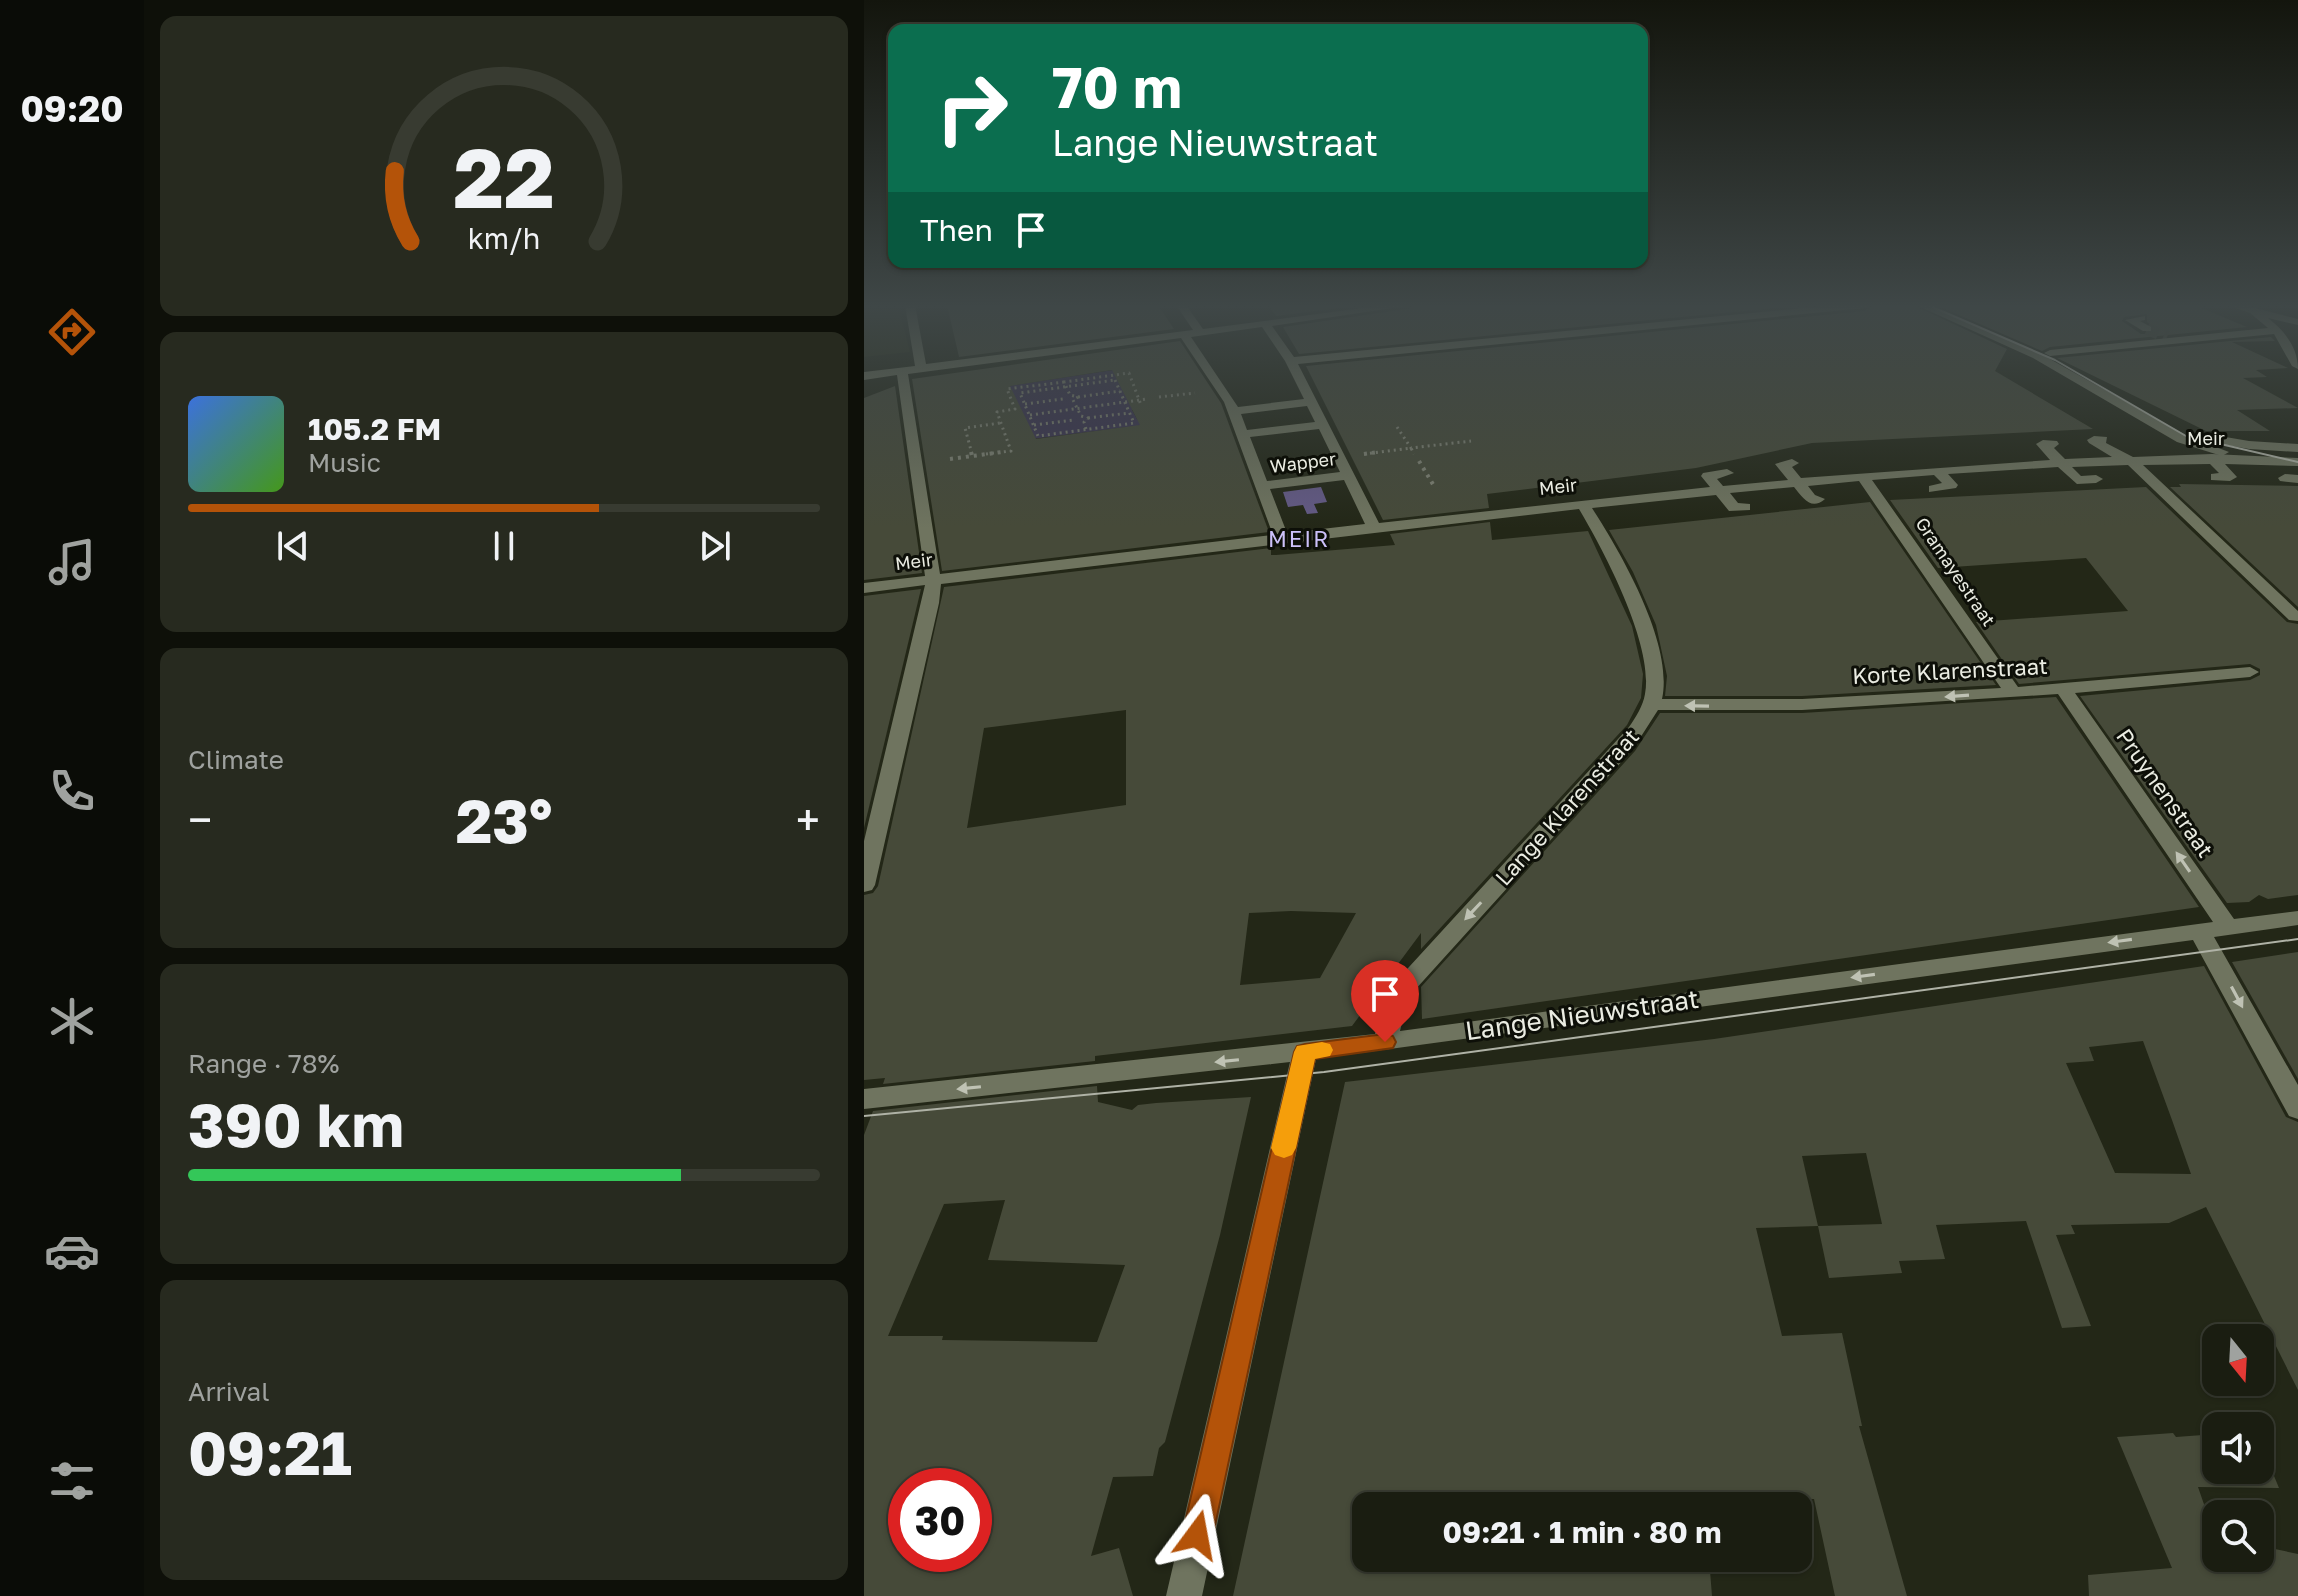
<!DOCTYPE html>
<meta charset="utf-8">
<style>
:root{--surface:#1a1d11;--page:#272a1f;--text:#f1f3f6;--muted:#9fa29f;--line:#383b31;--accent:#b45309}
body{margin:0;font-family:"Golos Text",sans-serif;background:var(--page);color:var(--text);height:100vh;display:flex;flex-direction:column;font-size:30px;white-space:nowrap}
*{box-sizing:border-box;margin:0}
p{font-size:26px;color:var(--muted)}
.icon{flex:none;width:44px;height:44px;fill:none;stroke:currentColor;stroke-width:2;stroke-linecap:round;stroke-linejoin:round}
.map{position:relative;flex:1;overflow:hidden}
.drawer{display:flex;flex-direction:column;gap:16px;padding:16px;background:#0e1009;width:720px}
.drawer>*{flex:none}
.banner{position:absolute;left:24px;top:24px;width:760px;height:244px;border-radius:16px;box-shadow:0 2px 6px #0004,0 0 0 2px var(--line);background:#0b6e4f;color:#fff;overflow:hidden}
.needle{width:52px;rotate:162deg}
.fabs{position:absolute;left:1338px;top:1324px;display:grid;gap:16px}
.fabs a{display:grid;place-items:center;width:72px;height:72px;border-radius:16px;background:var(--surface);box-shadow:0 2px 6px #0004,0 0 0 2px var(--line);font-size:40px}
.speed{position:absolute;left:24px;top:1468px;display:flex;gap:16px;font-size:40px;font-weight:700;text-align:center}
.speed>*{display:grid;place-content:center;width:104px;height:104px;border-radius:50%;background:var(--surface);box-shadow:0 2px 6px #0004,0 0 0 2px var(--line);line-height:1}
.speed .limit{border:12px solid #d22;background:#fff;color:#111}
.pin{position:absolute;display:grid;place-items:center;width:68px;height:68px;color:#fff;margin:-82px -34px;border-radius:50% 50% 50% 0;rotate:-45deg;box-shadow:0 0 8px #0007}
.pin .icon{rotate:45deg}
.me{position:absolute;width:88px;margin:-44px;rotate:13deg;stroke-linejoin:round;filter:drop-shadow(0 0 6px #0008)}
.turn{display:flex;align-items:center;gap:28px;height:168px;padding:0 32px;font-size:36px}
.turn .icon{width:104px;height:104px;stroke-width:2.5}
.turn b{display:block;font-size:56px;line-height:68px}
.then{display:flex;align-items:center;height:76px;padding:0 32px;background:#0003;gap:16px;font-size:30px}
.big{font-size:60px;font-weight:700;line-height:1.1}
.drawer .widget{flex:1;display:flex;flex-direction:column;justify-content:center;gap:12px;min-width:0;padding:0 28px;border-radius:16px;background:var(--page)}
.drawer .dial{align-items:center;gap:0}
.dial svg{height:208px;overflow:visible;fill:none;stroke:var(--line);stroke-width:7;stroke-linecap:round;text-anchor:middle}
.dial text{fill:var(--text);stroke:none}
.song{display:flex;align-items:center;gap:24px}
.cover{width:96px;height:96px;border-radius:12px;background:linear-gradient(135deg,hsl(220 70% 55%),hsl(100 70% 35%))}
.played{height:8px;border-radius:4px;background:linear-gradient(90deg,var(--accent) 65%,var(--line) 65%)}
.keys{display:flex;justify-content:space-around;direction:ltr}
.heat{display:flex;justify-content:space-between;align-items:center;font-size:44px;direction:ltr}
.charge{height:12px;border-radius:6px;background:linear-gradient(90deg,#34c759 78%,var(--line) 0)}
.trip{position:absolute;left:488px;top:1492px;width:460px;height:80px;border-radius:16px;background:var(--surface);box-shadow:0 2px 6px #0004,0 0 0 2px var(--line);font-weight:700;line-height:80px;text-align:center}
main{display:flex;flex:1;min-height:0}
.tabs{display:flex;flex-direction:column;width:144px;justify-content:space-around;align-items:center;background:#0a0c07;color:var(--muted)}
.tabs .icon{width:56px;height:56px}
.tabs .active{color:var(--accent)}
.tabs b{font-size:36px;color:var(--text)}
.map>svg:first-child{display:block}
</style>
<main>
<nav class="tabs">
<b>09:20</b>
<svg class="icon active" aria-label="directions" viewBox="0 0 24 24"><path d="M12 3l9 9-9 9-9-9zM9 14v-3h6M13 9l2 2-2 2"/></svg>
<svg class="icon" aria-label="music" viewBox="0 0 24 24"><path d="M9 18V5l10-2v13"/><circle cx="6" cy="18" r="3"/><circle cx="16" cy="16" r="3"/></svg>
<svg class="icon" aria-label="phone" viewBox="0 0 24 24"><path d="M5 4h4l2 5-3 2q2 4 5 5l2-3 5 2v4C11 20 4 13 5 4z"/></svg>
<svg class="icon" aria-label="climate" viewBox="0 0 24 24"><path d="M12 3v18M4 7l16 10M4 17L20 7"/></svg>
<svg class="icon" aria-label="car" viewBox="0 0 24 24"><path d="M5 17H2v-5l4-1 3-4h7l3 4 3 1v5h-3M9 17h6M6 11h13"/><circle cx="7" cy="17" r="2"/><circle cx="17" cy="17" r="2"/></svg>
<svg class="icon" aria-label="filters" viewBox="0 0 24 24"><path d="M4 7h16M4 17h16"/><circle cx="9" cy="7" r="2"/><circle cx="15" cy="17" r="2"/></svg>
</nav>
<section class="drawer">
<div class="widget dial"><svg viewBox="0 0 100 80">
<path d="M14 69A42 42 0 1 1 86 69"/>
<path d="M14 69A42 42 0 0 1 8 42" stroke="#b45309"/>
<text x="50" y="56" font-size="32" font-weight="700">22</text>
<text x="50" y="72" font-size="11">km/h</text>
</svg></div>
<div class="widget">
<div class="song"><i class="cover"></i><div><b>105.2 FM</b><p>Music</p></div></div>
<div class="played"></div>
<div class="keys"><svg class="icon" aria-label="previous" viewBox="0 0 24 24"><path d="M18 5L8 12l10 7zM5 5v14"/></svg><svg class="icon" aria-label="pause" viewBox="0 0 24 24"><path d="M8 5v14M16 5v14"/></svg><svg class="icon" aria-label="next" viewBox="0 0 24 24"><path d="M6 5l10 7-10 7zM19 5v14"/></svg></div>
</div>
<div class="widget"><p>Climate</p>
<div class="heat"><a>−</a><b class="big">23°</b><a>+</a></div>
</div>
<div class="widget"><p>Range · 78%</p><b class="big">390 km</b><div class="charge"></div></div>
<div class="widget"><p>Arrival</p><b class="big">09:21</b></div>
</section>
<div class="map">
<svg width="1434" height="1596" viewBox="0 0 1434 1596">
<rect width="100%" height="100%" fill="#232717"/>
<polygon fill="#2b301a" points="0,305 34,305 46,352 0,357"/>
<polygon fill="#3b3352" points="269,367 286,407 268,410 273,419 281,425 152,441 130,388"/>
<polygon fill="#645a86" points="457,487 463,502 450,504 454,513 443,514 439,505 424,507 419,492"/>
<g fill="#464a39" fill-rule="evenodd">
<polygon points="83,305 294,305 310,329 95,357"/>
<polygon points="404,305 499,305 412,316"/>
<polygon points="552,305 941,305 435,354 419,327 549,308"/>
<polygon points="1009,305 1049,305 1143,349 1131,371 1229,429 948,443 832,468 623,494 625,508 519,520 442,366 1001,311"/>
<path d="M1072,305H1330L1383,327L1186,347L1178,351ZM1283,314V322L1290,327L1287,334H1277L1258,321L1260,317Z"/>
<polygon points="1407,337 1411,341 1368,342 1424,368 1392,370 1403,377 1379,378 1434,408 1373,410 1406,431 1342,431 1193,358"/>
<path d="M316,341L357,403L405,532L78,571L48,379ZM248,370L276,425L172,439L146,386Z"/>
<polygon points="31,386 58,573 0,580 0,398"/>
<polygon points="1315,484 1434,486 1434,607 1306,487 1317,487"/>
<polygon points="1282,487 1423,622 1434,624 1434,895 1404,899 1395,895 1385,902 1363,903 1216,696 1386,680 1396,675 1396,669 1386,664 1155,684 1112,622 1264,611 1222,558 1074,568 1026,500"/>
<polygon points="1006,502 1132,685 938,696 801,696 803,676 792,625 769,572 745,530"/>
<path d="M626,522L628,540L724,531L768,626L779,674L777,698L763,725L557,949V933L488,1026L231,1056V1061L19,1084L21,1078L0,1080V895L9,893L14,886L80,587L407,548V555H412L531,545L526,534ZM262,710V805L103,828L120,728ZM427,911L492,913L456,978L376,985L385,913Z"/>
<polygon points="57,589 0,828 0,596"/>
<polygon points="1192,697 1335,907 558,1019 557,987 771,751 796,713 938,713"/>
<polygon points="1434,952 1434,1079 1368,962"/>
<path d="M1340,966L1422,1117L1434,1122V1390L1342,1207L1305,1223L1207,1225L1211,1234L1192,1235L1227,1326L1198,1328L1162,1221L1072,1225L1081,1259L1035,1261L1038,1273L965,1278L954,1226L892,1228L918,1336L978,1333L998,1426H995L1043,1596H971L950,1499H924L840,1506H502V1558H845L848,1596H369L481,1082L850,1039ZM1279,1041L1308,1120L1327,1174L1251,1173L1202,1063L1230,1061L1225,1047ZM1002,1153L1018,1224L954,1226L938,1156Z"/>
<path d="M233,1086L234,1102L268,1110L274,1105L292,1103L387,1097L356,1235L301,1442L295,1448L289,1476L249,1477L227,1556L255,1548L269,1596H0V1135L9,1111ZM141,1200L124,1260L261,1265L233,1342L78,1340L79,1336H24L80,1204ZM42,1486H110V1554H42Z"/>
<polygon points="1309,1433 1312,1437 1352,1434 1352,1470 1396,1470 1396,1442 1415,1488 1334,1487 1352,1539 1352,1558 1396,1558 1396,1550 1411,1549 1434,1554 1434,1596 1225,1596 1224,1575 1308,1568 1253,1437"/>
</g>
<g fill="none" stroke-linecap="round" stroke-linejoin="round">
<polyline stroke="#414535" stroke-width="12" stroke-dasharray="12 6" stroke-linecap="butt" points="1283,329 1303,337"/>
<g stroke="#7f8274" stroke-width="3" stroke-dasharray="2 4" stroke-linecap="butt">
<polygon points="251,380 270,423 174,436 156,393"/>
<polyline points="214,397 256,391"/>
<polyline points="295,397 331,393"/>
<polyline points="161,404 199,399"/>
<polyline points="166,415 283,399"/>
<polyline points="224,418 265,413"/>
<polyline points="170,425 210,420"/>
<polyline points="533,427 547,448 607,441"/>
<polyline points="222,429 220,422 224,418 217,416 209,400 214,397 206,395 200,382 265,373 277,405"/>
<polyline points="108,454 101,428 136,423"/>
<polyline points="122,454 147,451 133,412 151,409 143,389 200,382"/>
<polyline points="500,454 547,448 550,454"/>
</g>
<g stroke="#7f8274" stroke-width="4" stroke-dasharray="3 5" stroke-linecap="butt">
<polyline points="107,452 108,456"/>
<polyline points="500,454 514,452"/>
<polyline points="86,459 138,452"/>
<polyline points="555,461 570,486"/>
</g>
<g fill="#6f745f" fill-rule="evenodd">
<path d="M41,305H51L62,364L329,330L312,305H322L339,329L521,305H549L408,326L430,357L971,305H1006L1001,308L434,364L515,523L846,487L837,476L839,473L863,469L870,473L853,479L859,486L924,480L911,464L928,459L935,463L928,467L937,478L1186,460L1172,444L1179,440L1193,441L1195,444L1190,448L1201,459L1248,457L1225,443L1223,440L1230,436L1243,437L1242,443L1269,457L1348,454L1434,458V466L1361,464L1373,477L1366,481L1347,480V474L1355,473L1346,464L1279,465L1434,611V621L1425,620L1264,465L1208,467L1217,476L1232,475L1239,479L1232,483L1213,484L1194,467L1084,474L1094,485L1092,488L1065,492V486L1078,483L1070,475L1008,480L1154,687L1386,667L1395,672L1386,677L1211,693L1370,919L1434,911V925L1350,937L1434,1085V1119L1425,1116L1329,940L452,1059L338,1596H302L426,1062L0,1109V1089L511,1034L519,1001L534,979L765,727C772,717 779,706 781,694C790,645 740,551 715,509L77,584L75,603L11,885L8,890L0,892V841L61,585L0,593V583L61,576L33,375L0,380V372L51,366ZM398,327L421,361L440,399L374,407L327,337ZM317,338L360,402L409,535L76,574L44,374ZM443,406L451,422L383,430L377,414ZM455,429L476,472L403,481L386,437ZM480,480L501,524L423,533L406,489ZM995,481L1137,688L938,699H798C810,644 757,553 728,508L852,495L865,511L886,510V504L874,503L866,493L930,487C939,498 947,511 961,499L951,495L944,486ZM1194,694L1349,922L536,1031L543,1002L550,991L769,749L794,710H938Z"/>
<polygon points="1052,305 1065,305 1177,354 1323,436 1365,452 1358,456 1313,442 1169,358"/>
<path d="M1363,305H1380L1434,319V325L1404,318C1421,331 1434,348 1434,369L1428,366L1410,334L1186,356L1180,353L1186,350L1404,328L1386,313Z"/>
<polygon points="1281,316 1281,320 1276,321 1287,327 1287,331 1279,331 1261,320"/>
<polygon points="1344,434 1385,441 1434,444 1434,452 1385,449 1339,441 1338,438"/>
<polygon points="1421,474 1434,475 1434,483 1416,481 1414,478"/>
</g>
<g stroke="#afb2a6" stroke-width="2">
<polyline points="1064,305 1191,360 1322,436 1434,462"/>
<polyline points="0,1116 460,1072 1434,939"/>
</g>
</g>
<defs><path id="oneway-solid" d="M-6-.8H1V-3.2L6.5 0L1 3.2V.8H-6Z" transform="scale(2)"/></defs>
<g fill="#bfc2b4">
<use href="#oneway-solid" transform="translate(1093 696) rotate(176)"/>
<use href="#oneway-solid" transform="translate(833 706) rotate(-179)"/>
<use href="#oneway-solid" transform="translate(1319 862) rotate(-125)"/>
<use href="#oneway-solid" transform="translate(609 911) rotate(133)"/>
<use href="#oneway-solid" transform="translate(1256 941) rotate(172)"/>
<use href="#oneway-solid" transform="translate(999 976) rotate(172)"/>
<use href="#oneway-solid" transform="translate(1373 997) rotate(62)"/>
<use href="#oneway-solid" transform="translate(363 1061) rotate(174)"/>
<use href="#oneway-solid" transform="translate(105 1088) rotate(174)"/>
</g>
<linearGradient id="sky" x2="0" y2="1"><stop stop-color="#13150d"/><stop offset="0.58" stop-color="#3f4747"/><stop offset="1" stop-color="#3f4747" stop-opacity="0"/></linearGradient>
<rect width="1434" height="528" fill="url(#sky)"/>
<polygon fill="#b45309" stroke="#753606" stroke-width="2" points="521,1034 529,1036 532,1042 529,1048 451,1059 349,1535 344,1546 333,1550 322,1546 318,1535 430,1052 433,1046 441,1044"/>
<polygon fill="#f59e0b" points="458,1042 466,1044 469,1050 466,1056 451,1059 432,1148 428,1155 420,1158 411,1155 407,1148 430,1052 433,1046"/>
<g text-anchor="middle" stroke-width="6" stroke-linejoin="round" paint-order="stroke">
<g font-size="18" fill="#eaece2" stroke="#0d0f08">
<text x="1342" y="445">Meir</text>
<text transform="translate(439 463) rotate(-7)" y="6">Wapper</text>
<text transform="translate(694 487) rotate(-6)" y="6">Meir</text>
<text transform="translate(50 562) rotate(-7)" y="6">Meir</text>
<text transform="translate(1091 572) rotate(56)" y="6">Gramayestraat</text>
</g>
<g font-size="22" letter-spacing="2" fill="#ccc0f9" stroke="#0d0f08">
<text x="435" y="547">MEIR</text>
</g>
<g font-size="22" fill="#eaece2" stroke="#0d0f08">
<text transform="translate(1086 671) rotate(-3)" y="8">Korte Klarenstraat</text>
<text transform="translate(1301 793) rotate(55)" y="8">Pruynenstraat</text>
<text transform="translate(703 807) rotate(-48)" y="8">Lange Klarenstraat</text>
</g>
<g font-size="26" fill="#eaece2" stroke="#0d0f08">
<text transform="translate(718 1015) rotate(-8)" y="9">Lange Nieuwstraat</text>
</g>
</g>
</svg>
<div class="fabs">
<a><svg class="needle" viewBox="-14 -14 28 28"><path d="M0-13l5 13h-10z" fill="#e53935"/><path d="M0 13l5-13h-10z" fill="#9fa29f"/></svg></a>
<a><svg class="icon" aria-label="sound" viewBox="0 0 24 24"><path d="M4 9h4l5-4v14l-5-4H4zM17 9q2 3 0 6"/></svg></a>
<a><svg class="icon" aria-label="search" viewBox="0 0 24 24"><circle cx="10" cy="10" r="6"/><path d="M15 15l6 6"/></svg></a>
</div>
<div class="speed"><div class="limit">30</div></div>
<div class="pin" style="left:521px;top:1042px;background:#d93025"><svg class="icon" aria-label="arrive" viewBox="0 0 24 24"><path d="M6 21V4h12l-3 4 3 4H6"/></svg></div>
<svg class="me" style="left:333px;top:1535px" viewBox="-20 -20 40 40"><path d="M0-17L14 15 0 8-14 15z" fill="#b45309" stroke="#fff" stroke-width="4"/></svg>
<div class="trip">09:21 · 1 min · 80 m</div>
<div class="banner">
<div class="turn"><svg class="icon" aria-label="right" viewBox="0 0 24 24"><path d="M7 20v-9h11M14 6l5 5-5 5"/></svg><div><b>70 m</b>Lange Nieuwstraat</div></div>
<div class="then">Then<svg class="icon" aria-label="arrive" viewBox="0 0 24 24"><path d="M6 21V4h12l-3 4 3 4H6"/></svg></div>
</div>
</div>
</main>
